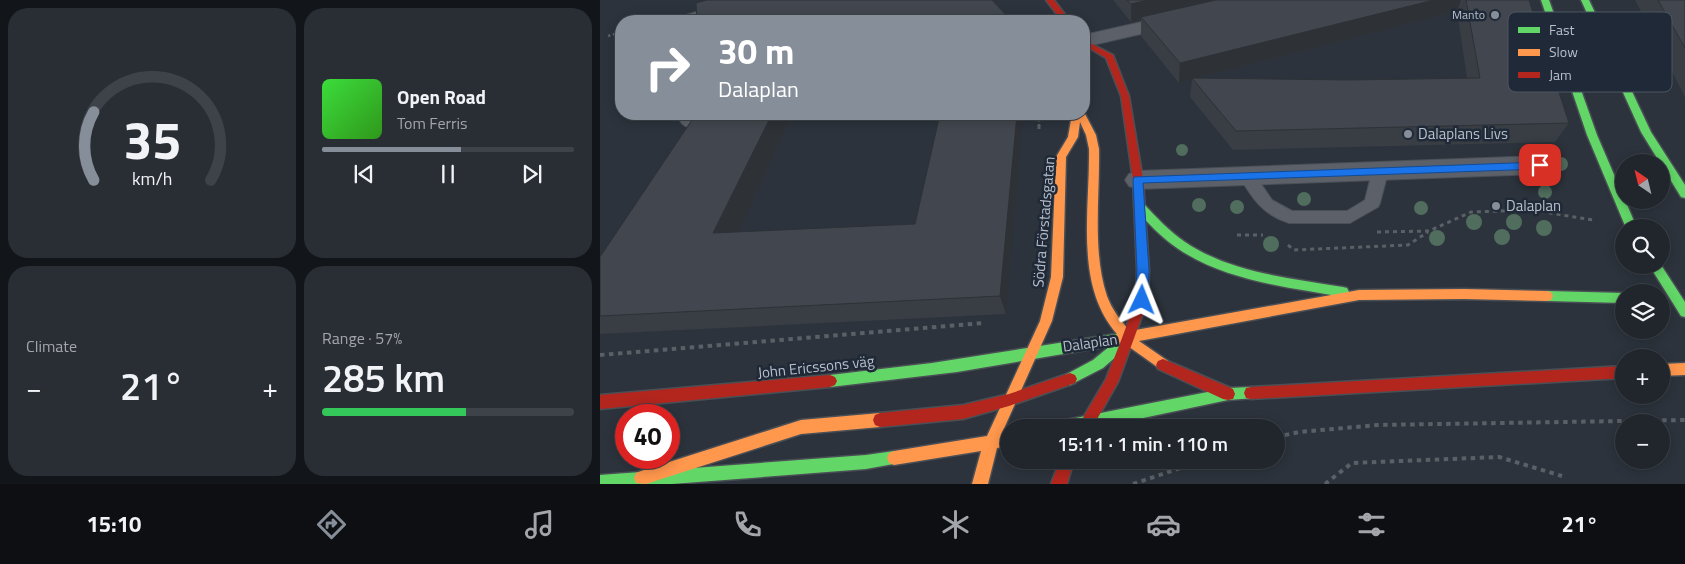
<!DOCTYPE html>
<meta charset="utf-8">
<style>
:root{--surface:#21262d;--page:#292e35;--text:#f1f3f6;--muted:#a2a5aa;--line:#3e4349;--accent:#868e99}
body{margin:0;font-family:"Titillium Web",sans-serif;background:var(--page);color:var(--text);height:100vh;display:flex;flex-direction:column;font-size:19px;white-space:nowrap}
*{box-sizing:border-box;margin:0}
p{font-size:16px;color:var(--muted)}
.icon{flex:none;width:28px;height:28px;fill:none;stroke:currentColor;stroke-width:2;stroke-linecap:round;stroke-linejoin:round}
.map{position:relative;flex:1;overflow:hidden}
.sheet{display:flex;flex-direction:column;gap:8px;padding:8px;background:#121519;width:600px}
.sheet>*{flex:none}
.guide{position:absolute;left:15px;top:15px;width:475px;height:105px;border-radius:20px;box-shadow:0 2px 12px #0003,0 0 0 1px var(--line);background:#868e99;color:#fff;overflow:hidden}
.needle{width:32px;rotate:325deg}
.buttons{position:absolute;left:1015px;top:154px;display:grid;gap:10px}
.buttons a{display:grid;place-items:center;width:55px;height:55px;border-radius:50%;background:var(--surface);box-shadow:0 2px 12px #0003,0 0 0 1px var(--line);font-size:25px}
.speed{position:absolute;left:15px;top:404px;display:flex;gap:10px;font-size:25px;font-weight:700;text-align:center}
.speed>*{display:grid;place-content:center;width:65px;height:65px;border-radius:50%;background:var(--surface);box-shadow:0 2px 12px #0003,0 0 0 1px var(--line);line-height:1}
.speed .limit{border:8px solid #d22;background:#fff;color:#111}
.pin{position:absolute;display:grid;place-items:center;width:42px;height:42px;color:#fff;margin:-21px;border-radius:10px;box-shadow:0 2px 8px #0006}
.me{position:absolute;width:55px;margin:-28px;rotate:2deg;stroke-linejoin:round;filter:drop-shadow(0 0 4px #0008)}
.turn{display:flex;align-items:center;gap:18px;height:105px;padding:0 20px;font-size:22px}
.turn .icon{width:65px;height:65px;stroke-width:2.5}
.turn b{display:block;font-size:35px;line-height:42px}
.big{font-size:38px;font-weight:600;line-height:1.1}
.sheet .widget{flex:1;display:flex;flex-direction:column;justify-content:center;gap:8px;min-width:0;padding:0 18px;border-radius:20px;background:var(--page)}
.sheet .dial{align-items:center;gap:0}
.dial svg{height:130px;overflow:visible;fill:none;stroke:var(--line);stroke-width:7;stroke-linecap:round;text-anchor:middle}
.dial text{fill:var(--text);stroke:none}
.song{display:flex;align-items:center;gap:15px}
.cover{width:60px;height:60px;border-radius:8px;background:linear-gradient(135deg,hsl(120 70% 55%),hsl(110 70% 35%))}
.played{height:5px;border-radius:2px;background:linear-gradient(90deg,var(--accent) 55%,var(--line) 55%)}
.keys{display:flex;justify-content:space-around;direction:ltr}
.heat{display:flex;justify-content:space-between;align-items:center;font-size:28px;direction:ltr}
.charge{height:8px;border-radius:4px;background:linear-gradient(90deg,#34c759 57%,var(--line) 0)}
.sheet .tiles{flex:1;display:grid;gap:8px;grid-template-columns:repeat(2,1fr)}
.trip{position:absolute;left:400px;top:419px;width:285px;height:50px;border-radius:25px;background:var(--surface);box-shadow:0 2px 12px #0003,0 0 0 1px var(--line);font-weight:600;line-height:50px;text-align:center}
.dock{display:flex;height:80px;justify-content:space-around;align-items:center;background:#0d0f12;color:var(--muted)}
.dock .icon{width:35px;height:35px}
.dock .active{color:var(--accent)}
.dock b{font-size:22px;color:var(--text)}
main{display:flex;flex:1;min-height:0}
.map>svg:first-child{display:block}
</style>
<main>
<section class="sheet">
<div class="tiles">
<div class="widget dial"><svg viewBox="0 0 100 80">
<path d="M14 69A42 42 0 1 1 86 69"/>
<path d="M14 69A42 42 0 0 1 14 27" stroke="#868e99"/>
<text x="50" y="56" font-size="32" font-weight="700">35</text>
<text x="50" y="72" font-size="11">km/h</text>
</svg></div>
<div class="widget">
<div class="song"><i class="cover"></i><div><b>Open Road</b><p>Tom Ferris</p></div></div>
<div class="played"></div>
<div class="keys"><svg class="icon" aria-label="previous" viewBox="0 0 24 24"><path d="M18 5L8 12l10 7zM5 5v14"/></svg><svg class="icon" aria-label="pause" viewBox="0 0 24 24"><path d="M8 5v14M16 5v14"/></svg><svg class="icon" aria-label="next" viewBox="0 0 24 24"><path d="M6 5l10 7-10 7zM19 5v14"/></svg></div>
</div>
<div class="widget"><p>Climate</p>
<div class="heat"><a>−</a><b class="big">21°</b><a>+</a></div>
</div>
<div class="widget"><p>Range · 57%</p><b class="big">285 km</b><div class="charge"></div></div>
</div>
</section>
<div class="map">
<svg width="1085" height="484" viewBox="0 0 1085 484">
<rect width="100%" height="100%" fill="#2c333c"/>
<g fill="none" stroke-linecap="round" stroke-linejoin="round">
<defs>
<path id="lane" d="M780,166L786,168L788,172L780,203L778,207L750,223H689C663,215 652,198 639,176L641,172L647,170L653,172L672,200L692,211H747L765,200L772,172L774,168Z"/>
<g id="street">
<polygon points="135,0 163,0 160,4 105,21 83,21 86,15"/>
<polygon points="577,14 584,16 587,20 584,24 484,47 484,35"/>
<path d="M79,114H161L158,119L150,121C136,124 77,141 79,114Z"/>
<polygon points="940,156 949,159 952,165 949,171 940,174 538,189 529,186 525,180 529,174 538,171"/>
</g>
<g id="fast">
<polygon points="941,0 949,0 997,135 1037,228 1026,228 987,135"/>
<polygon points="981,0 989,0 1051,132 1085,185 1085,198 1081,197 1041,132"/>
<path d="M539,202L543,203C556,217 569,231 585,242C631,273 690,278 743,287L747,288L749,292L747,296L743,297C688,287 625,281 577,248C561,237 548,223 535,209L534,206L535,203Z"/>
<polygon points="1049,265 1061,265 1085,302 1085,317 1081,316"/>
<polygon points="947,291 1024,293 1024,303 947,301 943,300 941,296 943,292"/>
<polygon points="528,332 533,334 534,338 533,342 503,368 470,385 465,383 463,379 465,375 493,360 510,346 357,372 230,387 225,385 223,381 225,377 230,375 332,363"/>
<polygon points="651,387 656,388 658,393 656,398 628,400 496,428 453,428 455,423 460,421 628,388"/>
<polygon points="294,451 299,453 301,458 299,463 266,469 72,484 0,484 0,475 266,455"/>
</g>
<g id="slow">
<path d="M484,112L496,135L499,149C500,195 492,252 507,296C512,310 521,321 530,331L759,290L864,289L947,291L951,292L953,296L951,300L947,301L864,299L759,300L539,341L568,361L570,365L568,369L563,371L525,344L515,343L514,339L517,334C474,285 490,210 489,149L486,135L480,122L478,137L466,157L463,277L452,321L402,433L409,432V446L397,448L388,484H372L381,451L294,465L289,463L287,458L289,453L294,451L387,436L440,321L451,277L456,157L468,137L472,114H484Z"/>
<polygon points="1085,363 1085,375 1061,376 1061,364"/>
<polygon points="280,413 285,415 287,420 285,425 280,427 201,434 46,484 36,483 34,478 36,473 41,471 201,420"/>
</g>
<g id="jam">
<polygon points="446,0 454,0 470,21 462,21"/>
<polygon points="484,40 513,55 529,96 543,180 549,270 548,300 518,382 492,428 477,428 506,379 522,338 536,300 537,270 533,180 521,96 506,58 484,45"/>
<polygon points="563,359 633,389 635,394 633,399 628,400 623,399 558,369 556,365 558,361"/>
<polygon points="1024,366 1024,378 651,399 646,398 644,393 646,388 651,387"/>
<polygon points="470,373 475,375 477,379 475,383 409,406 363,419 280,427 275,425 273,420 275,415 280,413 363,405 409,394"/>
<polygon points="230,375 235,377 237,381 235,385 230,387 0,409 0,395"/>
<polygon points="460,460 474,460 467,484 451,484"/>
</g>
</defs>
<use href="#lane" stroke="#4a4f56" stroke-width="2"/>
<use href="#street" stroke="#4a4f56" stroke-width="2"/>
<use href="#fast" stroke="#4a4f56" stroke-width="3"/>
<use href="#slow" stroke="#4a4f56" stroke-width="3"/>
<use href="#jam" stroke="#4a4f56" stroke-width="3"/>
<g stroke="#5a6065" stroke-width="2.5" stroke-dasharray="2.5 2.5" stroke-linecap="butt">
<polyline points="8,36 21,32"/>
<polyline points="439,114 439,126"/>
</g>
<g stroke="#5a6065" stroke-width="3" stroke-dasharray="4 4" stroke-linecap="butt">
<polyline points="439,125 439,133"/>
<polyline points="777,232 829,231 871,212 931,210 993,220"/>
<polyline points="637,235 663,235"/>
<polyline points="688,245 694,250 808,245 828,232"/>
</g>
<g stroke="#5a6065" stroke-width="4" stroke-dasharray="4.5 4.5" stroke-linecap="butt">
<polyline points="0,355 384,323"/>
<polyline points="676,437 699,432 778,425 1085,420"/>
<polyline points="533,484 604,460"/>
<polyline points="725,484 752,463 899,457 962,476"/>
</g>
<use href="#lane" fill="#5c6169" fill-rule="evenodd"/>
<use href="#street" fill="#5c6169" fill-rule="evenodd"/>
<use href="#fast" fill="#63d668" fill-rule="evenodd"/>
<use href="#slow" fill="#ff974d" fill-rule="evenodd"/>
<use href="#jam" fill="#b3261e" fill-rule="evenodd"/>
</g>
<g fill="#506d5e">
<circle cx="582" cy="150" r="6"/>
<circle cx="961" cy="164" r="7"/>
<circle cx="945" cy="192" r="7"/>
<circle cx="704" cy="199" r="7"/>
<circle cx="599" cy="205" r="7"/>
<circle cx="637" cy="207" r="7"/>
<circle cx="821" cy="208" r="7"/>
<circle cx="874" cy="222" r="8"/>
<circle cx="914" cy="222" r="8"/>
<circle cx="944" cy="228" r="8"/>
<circle cx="902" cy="237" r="8"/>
<circle cx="837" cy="238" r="8"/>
<circle cx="671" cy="244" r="8"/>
</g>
<g fill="#393d44" fill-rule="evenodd">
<path d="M513,0H929L969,123L955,142L633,150L590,97L592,79L579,83L541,36V20L531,22ZM857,11L867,78L749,80L597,78Z"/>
<polygon points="1035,0 1085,0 1085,97"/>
<polygon points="96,114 193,114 138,232 315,224 340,114 406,314 0,334 0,257"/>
</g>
<g fill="#2e3237">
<polygon points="548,0 630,0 541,17 541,20 531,22 531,4"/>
<polygon points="834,0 861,0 857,11 593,79 592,78 592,79 579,83 580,63"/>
<polygon points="172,114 193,114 129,252 113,233"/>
<polygon points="417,114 423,114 406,314 400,296"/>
</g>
<g fill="#42474f" stroke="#2e3237">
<polygon points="107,0 392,0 409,18 406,21 97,21 96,3"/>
<polygon points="527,0 548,0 531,4"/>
<polygon points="616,0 834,0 580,63 541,17"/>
<polygon points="866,0 929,0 969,123 636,131 592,78 749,80 880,78"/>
<polygon points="1058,0 1085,0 1085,48"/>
<polygon points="96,114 172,114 113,233 315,224 340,114 417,114 400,296 0,316 0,257"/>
</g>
<polygon fill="#1a73e8" stroke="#114b97" points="940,162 945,165 940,169 543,183 549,270 548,300 546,304 542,306 537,304 535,300 537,270 533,180 534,177"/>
<g fill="#868e99" stroke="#1f2937" stroke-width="2">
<circle cx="895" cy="15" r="5"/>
<circle cx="808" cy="134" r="5"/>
<circle cx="896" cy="206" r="5"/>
</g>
<g text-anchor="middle" stroke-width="5" stroke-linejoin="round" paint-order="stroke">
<g font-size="12" fill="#b7bfcb" stroke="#1f2937" text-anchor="end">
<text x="885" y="19">Manto</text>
</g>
<g font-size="15" fill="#b7bfcb" stroke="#1f2937" text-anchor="start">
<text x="818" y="139">Dalaplans Livs</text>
<text x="906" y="211">Dalaplan</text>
</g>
<g font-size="15" fill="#b7bfcb" stroke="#1f2937">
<text transform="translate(444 222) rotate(-85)" y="5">Södra Förstadsgatan</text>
<text transform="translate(490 343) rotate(-8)" y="5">Dalaplan</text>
<text transform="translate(216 367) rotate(-6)" y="5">John Ericssons väg</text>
</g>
</g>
<rect x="908" y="12" width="164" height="80" rx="8" fill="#1f2937" stroke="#4d5663" stroke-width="1"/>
<rect x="918" y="27" width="22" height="6" fill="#63d668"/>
<rect x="918" y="49" width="22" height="7" fill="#ff974d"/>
<rect x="918" y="72" width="22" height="6" fill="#b3261e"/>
<g font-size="14" fill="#b7bfcb">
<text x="949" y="35">Fast</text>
<text x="949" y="57">Slow</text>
<text x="949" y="80">Jam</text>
</g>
</svg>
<div class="buttons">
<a><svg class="needle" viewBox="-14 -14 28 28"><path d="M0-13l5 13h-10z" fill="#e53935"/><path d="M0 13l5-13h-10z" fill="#a2a5aa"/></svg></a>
<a><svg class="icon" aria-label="search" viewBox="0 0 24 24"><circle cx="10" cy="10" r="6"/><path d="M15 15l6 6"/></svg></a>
<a><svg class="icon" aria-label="layers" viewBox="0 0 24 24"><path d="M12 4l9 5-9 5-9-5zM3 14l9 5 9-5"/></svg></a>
<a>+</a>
<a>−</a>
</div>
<div class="speed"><div class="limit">40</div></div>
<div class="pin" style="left:940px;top:165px;background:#d93025"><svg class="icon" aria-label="arrive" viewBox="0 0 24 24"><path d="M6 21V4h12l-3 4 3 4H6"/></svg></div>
<svg class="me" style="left:542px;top:300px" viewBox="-20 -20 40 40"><path d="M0-17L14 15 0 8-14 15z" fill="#1a73e8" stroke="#fff" stroke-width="4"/></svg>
<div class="trip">15:11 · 1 min · 110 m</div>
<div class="guide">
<div class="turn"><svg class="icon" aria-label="right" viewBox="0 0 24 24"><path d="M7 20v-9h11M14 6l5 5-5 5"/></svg><div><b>30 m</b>Dalaplan</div></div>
</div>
</div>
</main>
<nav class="dock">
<b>15:10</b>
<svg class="icon active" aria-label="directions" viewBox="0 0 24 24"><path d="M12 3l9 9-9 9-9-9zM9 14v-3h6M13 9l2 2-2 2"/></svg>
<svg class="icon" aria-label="music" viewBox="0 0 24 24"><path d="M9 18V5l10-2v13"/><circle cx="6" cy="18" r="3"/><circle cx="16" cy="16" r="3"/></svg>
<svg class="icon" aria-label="phone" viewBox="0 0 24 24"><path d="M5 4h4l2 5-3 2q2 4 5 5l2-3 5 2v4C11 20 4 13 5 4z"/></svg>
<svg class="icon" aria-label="climate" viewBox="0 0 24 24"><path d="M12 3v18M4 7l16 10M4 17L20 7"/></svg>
<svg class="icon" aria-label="car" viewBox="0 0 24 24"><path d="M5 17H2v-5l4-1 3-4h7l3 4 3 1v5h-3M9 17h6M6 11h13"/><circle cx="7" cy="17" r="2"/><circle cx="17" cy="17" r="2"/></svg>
<svg class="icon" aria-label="filters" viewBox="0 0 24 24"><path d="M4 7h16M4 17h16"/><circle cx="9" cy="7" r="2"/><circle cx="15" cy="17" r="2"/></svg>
<b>21°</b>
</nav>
